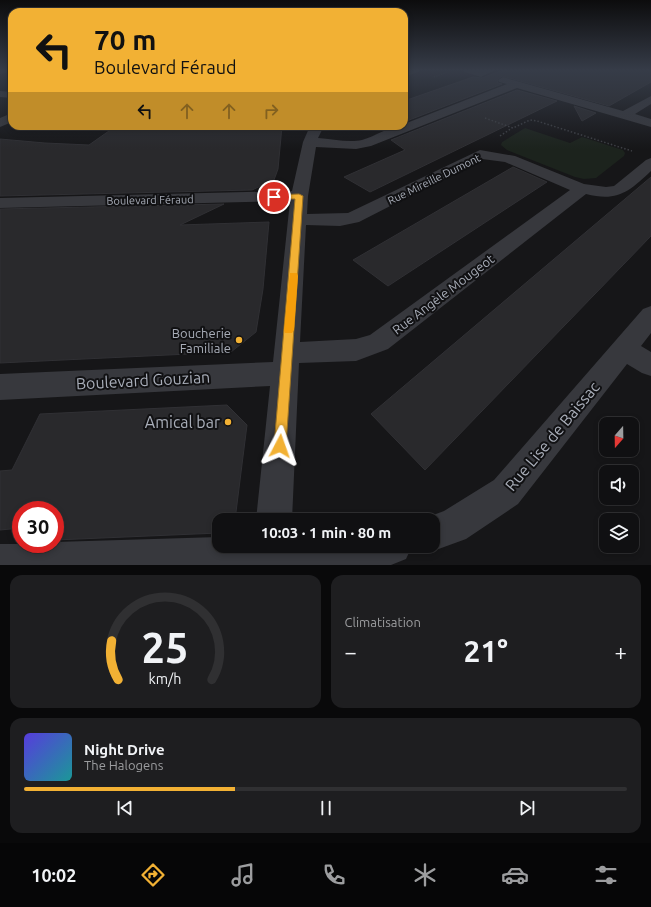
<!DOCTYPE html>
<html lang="fr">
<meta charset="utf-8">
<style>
:root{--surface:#101012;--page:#1e1e20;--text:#f1f3f6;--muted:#9c9d9f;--line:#303032;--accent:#f2b134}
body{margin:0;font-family:Ubuntu,sans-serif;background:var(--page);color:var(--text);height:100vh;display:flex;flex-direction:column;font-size:15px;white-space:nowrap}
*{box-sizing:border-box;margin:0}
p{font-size:13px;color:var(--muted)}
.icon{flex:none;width:22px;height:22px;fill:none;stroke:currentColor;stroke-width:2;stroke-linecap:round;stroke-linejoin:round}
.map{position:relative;height:565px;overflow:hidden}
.details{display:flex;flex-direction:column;gap:10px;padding:10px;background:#09090a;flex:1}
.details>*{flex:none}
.top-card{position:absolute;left:8px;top:8px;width:400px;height:122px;border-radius:12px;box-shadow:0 2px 6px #0003,0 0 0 1px var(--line);background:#f2b134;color:#111;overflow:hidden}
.needle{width:26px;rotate:200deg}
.buttons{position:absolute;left:599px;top:417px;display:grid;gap:8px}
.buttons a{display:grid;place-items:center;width:40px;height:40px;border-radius:8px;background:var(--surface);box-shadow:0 2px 6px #0003,0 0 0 1px var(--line);font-size:20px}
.speed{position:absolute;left:12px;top:501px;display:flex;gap:8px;font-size:20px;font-weight:700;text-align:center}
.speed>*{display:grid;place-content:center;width:52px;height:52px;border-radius:50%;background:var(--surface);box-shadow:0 2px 6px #0003,0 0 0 1px var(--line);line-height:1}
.speed .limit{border:6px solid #d22;background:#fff;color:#111}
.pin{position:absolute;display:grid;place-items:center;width:34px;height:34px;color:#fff;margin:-17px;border:2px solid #fff;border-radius:50%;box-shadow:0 1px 4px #0007}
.me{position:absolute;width:44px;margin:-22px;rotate:4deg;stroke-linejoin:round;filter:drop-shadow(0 0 3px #0008)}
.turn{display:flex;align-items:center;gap:14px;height:84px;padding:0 20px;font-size:18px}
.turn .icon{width:52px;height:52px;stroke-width:2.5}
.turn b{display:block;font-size:28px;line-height:34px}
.lanes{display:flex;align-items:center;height:38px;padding:0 20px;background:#0003;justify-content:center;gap:20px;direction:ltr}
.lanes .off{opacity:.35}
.big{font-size:30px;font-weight:700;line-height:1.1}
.details .tile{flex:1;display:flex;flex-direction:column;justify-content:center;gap:6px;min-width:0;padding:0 14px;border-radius:12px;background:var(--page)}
.details .dial{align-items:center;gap:0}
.dial svg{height:104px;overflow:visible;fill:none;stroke:var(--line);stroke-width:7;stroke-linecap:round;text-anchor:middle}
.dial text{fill:var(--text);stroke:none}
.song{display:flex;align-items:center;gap:12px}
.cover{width:48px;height:48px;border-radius:6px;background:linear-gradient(135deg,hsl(250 70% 55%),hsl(180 70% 35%))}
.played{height:4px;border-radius:2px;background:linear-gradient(90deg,var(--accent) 35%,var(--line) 35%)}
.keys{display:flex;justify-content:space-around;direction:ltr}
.heat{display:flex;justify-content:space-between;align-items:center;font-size:22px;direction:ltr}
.details .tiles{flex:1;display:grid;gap:10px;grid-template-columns:1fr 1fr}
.tile:last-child{grid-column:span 2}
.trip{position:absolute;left:212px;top:513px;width:228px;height:40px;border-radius:12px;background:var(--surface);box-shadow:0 2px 6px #0003,0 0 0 1px var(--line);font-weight:700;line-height:40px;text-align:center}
.tabs{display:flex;height:64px;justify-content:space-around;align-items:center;background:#060607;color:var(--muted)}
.tabs .icon{width:28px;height:28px}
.tabs .on{color:var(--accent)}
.tabs b{font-size:18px;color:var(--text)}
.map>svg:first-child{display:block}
</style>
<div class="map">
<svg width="651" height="565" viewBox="0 0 651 565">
<rect width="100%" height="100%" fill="#161618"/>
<polygon fill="#1c231d" points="525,128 570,143 582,137 623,150 625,153 624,156 596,178 584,179 575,177 507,150 501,145 502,142"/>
<g fill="#29292c" stroke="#303034">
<polygon points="503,70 651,70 651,82 609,106 502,76 497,80 498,83 502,84 404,122 404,101 473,77 482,78"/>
<polygon points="517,90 557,101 370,192 344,177 405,150 391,140"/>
<polygon points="574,106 596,113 582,121"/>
<polygon points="116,126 282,126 278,169 274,180 252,190 0,196 0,139 45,143 89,145"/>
<polygon points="513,167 547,182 388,286 353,260"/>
<polygon points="651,177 651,236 425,470 371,414"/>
<polygon points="224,204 180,225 269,222 263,289 256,332 231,352 0,363 0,209"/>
<polygon points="227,405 247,425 235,520 219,520 219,533 55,540 55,510 21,510 21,528 0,530 0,471 12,470 40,414"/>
</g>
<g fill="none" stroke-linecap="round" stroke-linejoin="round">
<polyline stroke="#3d3f44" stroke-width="1" stroke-dasharray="1 1.5" stroke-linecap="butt" points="434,77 448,72"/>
<g stroke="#3d3f44" stroke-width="1.5" stroke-dasharray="1.5 2" stroke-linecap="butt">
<polyline points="485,118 513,128 530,120 537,121 632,151"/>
<polyline points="500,136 512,128"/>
</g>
<g fill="#37383d" fill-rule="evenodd">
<polygon points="0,70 11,70 9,72 0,74"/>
<polygon points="420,70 418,72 404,77 404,71"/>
<polygon points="463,70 495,70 481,77 465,72"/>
<path d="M503,77L623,111L651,96V104L635,114L651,119V127L517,88L371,146L356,149L316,147L308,196L307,214L348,213L480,150L515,156L584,184L606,187L614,186L619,182L646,160L651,158V171C629,192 617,202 586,194L388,349L356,361L299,363L292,520H256L270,386L0,400V374L273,362L290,201L0,208V198L292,191L303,142L310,126H324L318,138C332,139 349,143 362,140C376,136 389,126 404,126V124L507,84L499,82L498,80ZM482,159L505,162L570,190L370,335L356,339L300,342L306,225L340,226L359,222Z"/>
<polygon points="0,91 12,92 12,98 0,97"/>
<polygon points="12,113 12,122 0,127 0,118"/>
<polygon points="651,306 651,333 641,346 651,352 651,376 642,373 627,364 518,504 466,539 433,551 420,546 433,546 433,520 420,520 444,511 494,480 643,309"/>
<polygon points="219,537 219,546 412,546 406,559 391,565 0,565 0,544 55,544 55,542"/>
</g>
</g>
<linearGradient id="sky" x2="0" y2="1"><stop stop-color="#0c0c0d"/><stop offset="0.47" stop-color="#363c48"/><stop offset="1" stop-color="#363c48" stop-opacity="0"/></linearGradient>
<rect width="651" height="149" fill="url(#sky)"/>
<polygon fill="#f2b134" stroke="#9d7322" points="299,194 303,196 286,446 285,451 280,453 275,451 274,446 295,199 274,199 271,197 274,195"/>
<polygon fill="#f59e0b" points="290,273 297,273 298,276 294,330 292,333 285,333 284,330"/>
<g fill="#f2b134" stroke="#111113" stroke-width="1.5">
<circle cx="239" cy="340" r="4"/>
<circle cx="228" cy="422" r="4"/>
</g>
<g text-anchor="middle" stroke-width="4" stroke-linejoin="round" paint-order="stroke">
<g font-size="11" fill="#a8adb8" stroke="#111113">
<text transform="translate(434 179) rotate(-26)" y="4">Rue Mireille Dumont</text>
<text transform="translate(150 200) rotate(-1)" y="4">Boulevard Féraud</text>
</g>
<g font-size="13" fill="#a8adb8" stroke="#111113">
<text transform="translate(443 294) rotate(-37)" y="5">Rue Angèle Mougeot</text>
</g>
<g font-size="13" fill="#a8adb8" stroke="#111113" text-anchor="end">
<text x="231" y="338">Boucherie<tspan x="231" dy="15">Familiale</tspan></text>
</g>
<g font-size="16" fill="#a8adb8" stroke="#111113">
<text transform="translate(143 380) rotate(-3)" y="6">Boulevard Gouzian</text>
<text transform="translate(552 436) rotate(-50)" y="6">Rue Lise de Baissac</text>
</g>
<g font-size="16" fill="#a8adb8" stroke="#111113" text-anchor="end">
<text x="220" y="428">Amical bar</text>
</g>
</g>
</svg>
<div class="buttons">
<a><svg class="needle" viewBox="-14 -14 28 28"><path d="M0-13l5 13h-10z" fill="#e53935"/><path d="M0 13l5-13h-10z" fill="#9c9d9f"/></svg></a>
<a><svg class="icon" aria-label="sound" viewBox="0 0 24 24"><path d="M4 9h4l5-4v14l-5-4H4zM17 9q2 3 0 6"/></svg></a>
<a><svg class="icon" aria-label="layers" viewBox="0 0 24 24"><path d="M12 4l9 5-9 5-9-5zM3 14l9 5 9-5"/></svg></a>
</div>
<div class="speed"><div class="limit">30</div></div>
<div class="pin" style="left:274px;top:197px;background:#d93025"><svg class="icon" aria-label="arrive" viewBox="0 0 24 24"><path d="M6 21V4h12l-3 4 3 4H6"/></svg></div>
<svg class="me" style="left:280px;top:446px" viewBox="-20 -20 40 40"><path d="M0-17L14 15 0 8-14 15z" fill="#f2b134" stroke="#fff" stroke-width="4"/></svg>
<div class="trip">10:03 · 1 min · 80 m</div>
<div class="top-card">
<div class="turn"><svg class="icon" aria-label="left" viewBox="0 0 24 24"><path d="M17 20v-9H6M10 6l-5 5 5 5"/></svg><div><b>70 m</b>Boulevard Féraud</div></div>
<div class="lanes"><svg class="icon" aria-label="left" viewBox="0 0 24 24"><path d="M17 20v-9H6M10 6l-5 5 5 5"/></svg><svg class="icon off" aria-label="ahead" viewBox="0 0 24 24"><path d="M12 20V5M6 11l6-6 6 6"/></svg><svg class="icon off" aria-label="ahead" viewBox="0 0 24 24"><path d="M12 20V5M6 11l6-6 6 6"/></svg><svg class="icon off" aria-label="right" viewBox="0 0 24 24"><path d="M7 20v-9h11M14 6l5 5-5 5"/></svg></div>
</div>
</div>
<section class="details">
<div class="tiles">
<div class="tile dial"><svg viewBox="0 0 100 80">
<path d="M14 69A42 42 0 1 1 86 69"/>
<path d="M14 69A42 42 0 0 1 9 39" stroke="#f2b134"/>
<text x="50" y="56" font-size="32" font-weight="700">25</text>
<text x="50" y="72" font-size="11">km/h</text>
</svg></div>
<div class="tile"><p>Climatisation</p>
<div class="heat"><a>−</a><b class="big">21°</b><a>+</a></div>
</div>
<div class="tile">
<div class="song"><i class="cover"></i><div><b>Night Drive</b><p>The Halogens</p></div></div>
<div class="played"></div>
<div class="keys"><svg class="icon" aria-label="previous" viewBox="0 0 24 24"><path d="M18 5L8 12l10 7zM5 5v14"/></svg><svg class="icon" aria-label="pause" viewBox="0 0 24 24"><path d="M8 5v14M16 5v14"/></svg><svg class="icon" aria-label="next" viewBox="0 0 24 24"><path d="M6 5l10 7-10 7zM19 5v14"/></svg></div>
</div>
</div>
</section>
<nav class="tabs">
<b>10:02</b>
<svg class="icon on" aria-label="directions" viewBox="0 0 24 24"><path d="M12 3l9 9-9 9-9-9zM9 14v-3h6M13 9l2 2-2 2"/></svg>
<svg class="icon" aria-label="music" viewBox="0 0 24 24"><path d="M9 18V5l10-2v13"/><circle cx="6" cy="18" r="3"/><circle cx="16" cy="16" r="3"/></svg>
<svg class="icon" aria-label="phone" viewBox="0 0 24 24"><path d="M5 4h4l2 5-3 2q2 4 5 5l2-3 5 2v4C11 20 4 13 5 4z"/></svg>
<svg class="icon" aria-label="climate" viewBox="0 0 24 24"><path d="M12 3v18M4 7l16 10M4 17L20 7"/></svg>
<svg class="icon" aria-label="car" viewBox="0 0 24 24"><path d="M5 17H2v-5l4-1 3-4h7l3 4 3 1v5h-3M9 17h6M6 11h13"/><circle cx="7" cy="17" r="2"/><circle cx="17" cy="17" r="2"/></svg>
<svg class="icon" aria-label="filters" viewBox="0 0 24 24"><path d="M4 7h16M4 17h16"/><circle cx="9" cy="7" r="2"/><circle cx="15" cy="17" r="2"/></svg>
</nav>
